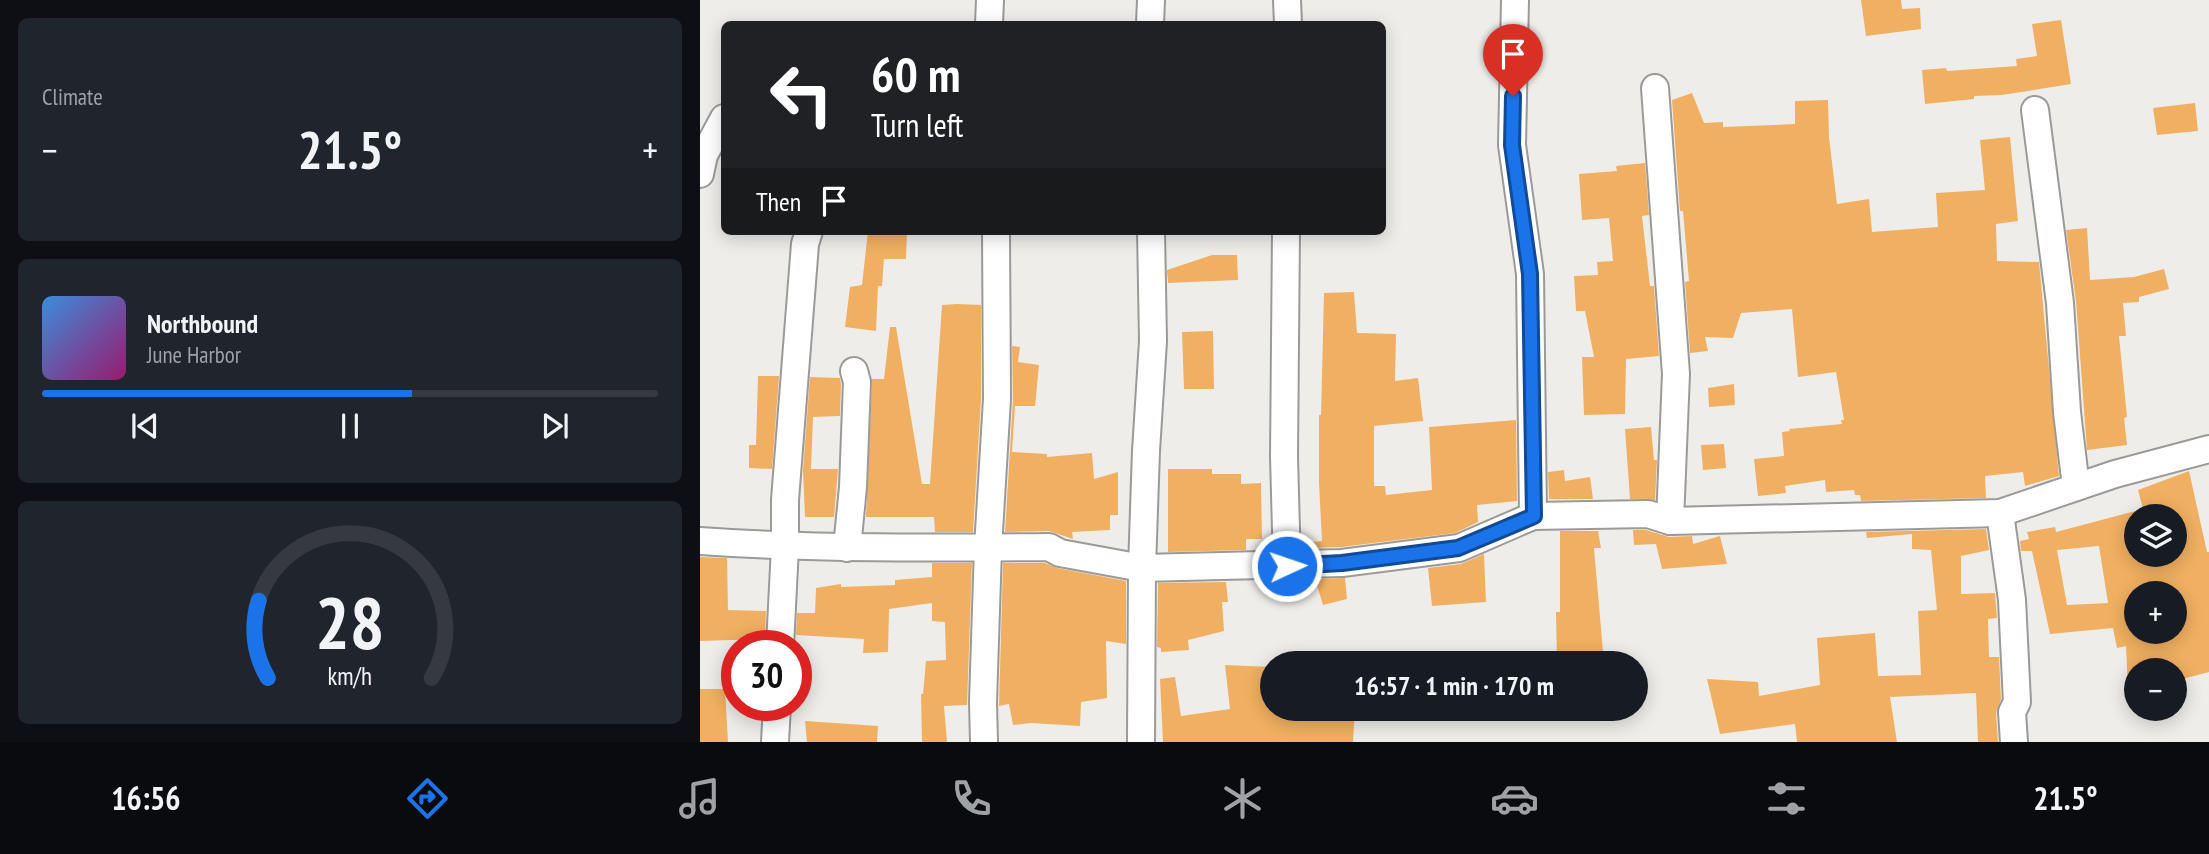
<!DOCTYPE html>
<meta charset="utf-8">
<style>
:root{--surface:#171b24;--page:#20242c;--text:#f1f3f6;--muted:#9ea1a6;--line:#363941;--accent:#1a73e8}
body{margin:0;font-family:"PT Sans Narrow",sans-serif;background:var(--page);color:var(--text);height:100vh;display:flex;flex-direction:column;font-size:26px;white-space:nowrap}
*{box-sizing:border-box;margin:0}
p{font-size:23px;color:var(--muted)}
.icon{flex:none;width:38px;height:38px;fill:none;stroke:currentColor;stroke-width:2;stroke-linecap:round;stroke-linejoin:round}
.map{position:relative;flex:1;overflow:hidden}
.drawer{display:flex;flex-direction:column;gap:18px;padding:18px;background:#0d0f14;width:700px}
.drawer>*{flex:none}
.banner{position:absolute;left:21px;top:21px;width:665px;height:214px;border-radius:10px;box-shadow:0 4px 18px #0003;background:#202124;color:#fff;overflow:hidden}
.buttons{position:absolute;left:1424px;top:504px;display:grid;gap:14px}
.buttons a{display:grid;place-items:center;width:63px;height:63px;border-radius:50%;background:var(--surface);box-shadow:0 4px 18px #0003;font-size:35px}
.speed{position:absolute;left:21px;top:630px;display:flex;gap:14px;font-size:35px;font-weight:700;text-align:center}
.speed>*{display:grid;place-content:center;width:91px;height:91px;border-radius:50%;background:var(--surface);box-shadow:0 4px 18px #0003;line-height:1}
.speed .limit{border:10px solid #d22;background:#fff;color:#111}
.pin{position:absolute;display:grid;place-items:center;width:60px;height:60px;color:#fff;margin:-72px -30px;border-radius:50% 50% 50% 0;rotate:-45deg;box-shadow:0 0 7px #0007}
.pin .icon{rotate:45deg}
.me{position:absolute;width:77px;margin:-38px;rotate:87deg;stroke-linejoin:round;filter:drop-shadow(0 0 5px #0008)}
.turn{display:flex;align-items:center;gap:24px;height:147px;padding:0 35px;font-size:32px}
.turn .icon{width:91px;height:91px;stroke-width:2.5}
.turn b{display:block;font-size:49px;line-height:60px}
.then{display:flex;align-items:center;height:66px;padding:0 35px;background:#0003;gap:14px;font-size:26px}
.big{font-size:52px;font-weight:700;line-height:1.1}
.drawer .card{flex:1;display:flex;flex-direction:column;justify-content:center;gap:10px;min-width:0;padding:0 24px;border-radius:10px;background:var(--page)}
.drawer .dial{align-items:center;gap:0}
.dial svg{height:182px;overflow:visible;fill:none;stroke:var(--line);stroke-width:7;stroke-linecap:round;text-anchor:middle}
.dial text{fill:var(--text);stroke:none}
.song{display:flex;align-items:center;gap:21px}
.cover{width:84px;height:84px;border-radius:10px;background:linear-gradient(135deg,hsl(210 70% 55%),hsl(320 70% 35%))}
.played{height:7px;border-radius:4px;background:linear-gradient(90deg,var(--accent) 60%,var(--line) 60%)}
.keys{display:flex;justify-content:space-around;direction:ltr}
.heat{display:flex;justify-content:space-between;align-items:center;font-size:38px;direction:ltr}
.trip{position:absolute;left:560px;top:651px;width:388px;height:70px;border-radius:35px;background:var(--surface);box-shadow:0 4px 18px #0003;font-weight:700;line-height:70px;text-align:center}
.menu{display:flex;height:112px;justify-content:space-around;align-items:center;background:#090b0e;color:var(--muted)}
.menu .icon{width:49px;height:49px}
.menu .current{color:var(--accent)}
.menu b{font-size:32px;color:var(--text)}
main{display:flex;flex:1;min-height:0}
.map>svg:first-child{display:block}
</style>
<main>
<section class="drawer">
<div class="card"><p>Climate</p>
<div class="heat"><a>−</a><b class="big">21.5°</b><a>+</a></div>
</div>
<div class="card">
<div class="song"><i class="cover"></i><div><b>Northbound</b><p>June Harbor</p></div></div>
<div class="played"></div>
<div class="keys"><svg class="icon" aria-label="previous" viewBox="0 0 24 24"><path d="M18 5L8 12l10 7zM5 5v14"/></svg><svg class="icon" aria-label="pause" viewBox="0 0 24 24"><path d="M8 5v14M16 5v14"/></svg><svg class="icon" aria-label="next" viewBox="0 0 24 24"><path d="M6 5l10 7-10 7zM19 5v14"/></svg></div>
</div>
<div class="card dial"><svg viewBox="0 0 100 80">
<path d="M14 69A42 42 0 1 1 86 69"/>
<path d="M14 69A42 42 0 0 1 10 35" stroke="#1a73e8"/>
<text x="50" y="56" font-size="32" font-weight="700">28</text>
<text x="50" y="72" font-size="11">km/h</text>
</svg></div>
</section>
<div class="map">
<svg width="1509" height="742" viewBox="0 0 1509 742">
<rect width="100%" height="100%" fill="#efedea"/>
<g fill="#f1b061" fill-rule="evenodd">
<polygon points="1161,0 1201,0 1202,9 1220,8 1221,29 1166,36"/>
<polygon points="1361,20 1371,84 1302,95 1274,96 1274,99 1225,104 1222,70 1246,68 1247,71 1317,66 1316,59 1337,56 1332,24"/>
<polygon points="992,93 1004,123 1023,122 1023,127 1095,124 1095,101 1128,100 1129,137 1137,204 1169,199 1172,232 1238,227 1236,193 1285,190 1280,140 1310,137 1318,221 1296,224 1297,261 1339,262 1359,476 1325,486 1323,472 1285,476 1286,498 1161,501 1160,495 1155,495 1154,490 1126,492 1125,480 1085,486 1086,493 1058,496 1054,459 1084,456 1082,432 1090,431 1089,429 1142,424 1141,420 1144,420 1136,372 1098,377 1092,309 1041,313 1033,338 1005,337 1008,351 990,353 985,282 989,281 983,211 980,211 972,100"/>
<polygon points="1495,103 1498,131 1457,135 1453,108"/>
<polygon points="945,163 949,215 942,216 950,286 954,286 959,356 926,359 925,414 884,415 882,357 894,357 885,311 876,311 874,276 898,275 897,262 913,261 909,218 882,220 879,174 917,171 916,166"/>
<polygon points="1387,228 1390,280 1434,277 1464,269 1469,289 1439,297 1439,302 1423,303 1426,336 1419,336 1427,417 1424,418 1427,445 1387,450 1376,301 1366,230"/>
<polygon points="168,231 207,231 206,259 184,259 182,286 178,286 176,331 145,327 150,287 162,285"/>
<polygon points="512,255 537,255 538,280 468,283 467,270"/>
<polygon points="654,292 657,333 696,334 695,381 718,378 723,421 674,426 674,486 685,486 686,495 732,490 729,427 816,420 817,501 777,505 778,522 755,533 641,547 605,548 603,543 622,541 619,483 619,415 621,415 624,293"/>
<polygon points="257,304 281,305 281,399 273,532 235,532 234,517 166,517 172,379 184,379 190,327 196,327 222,484 230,484 242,305"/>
<polygon points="513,331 514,389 484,389 482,332"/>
<polygon points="312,346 320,347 318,362 339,365 335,406 315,406 312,452 347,454 347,457 392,453 394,479 418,472 418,515 410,515 410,530 372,532 373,539 349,531 305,532 313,400"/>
<polygon points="58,376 79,376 72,469 49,468 49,445 56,445"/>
<polygon points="110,377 140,378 141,384 140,416 113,417 111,469 138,469 134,517 105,517 103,470"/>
<polygon points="1034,384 1035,405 1009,407 1008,388"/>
<polygon points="951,427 954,460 957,460 955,500 930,499 925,429"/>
<polygon points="1024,444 1026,468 1003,470 1001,445"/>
<polygon points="468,469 512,469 512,474 541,474 541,484 561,483 562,539 546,539 546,550 468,552"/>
<polygon points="864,470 865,481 890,477 893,499 849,499 848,472"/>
<path d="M1489,471L1507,552H1509V672L1475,681V670H1437V690L1428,691L1426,646L1417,648L1413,628L1350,634L1332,551H1321L1320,541L1329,539L1327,532L1355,527L1356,532L1443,509L1438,490ZM1437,516H1475V555H1437ZM1399,546L1408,603L1367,605L1357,550ZM1437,593H1475V632H1437Z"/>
<polygon points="1286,529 1289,550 1261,556 1261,594 1295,593 1297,618 1288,619 1289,657 1299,657 1301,699 1296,713 1298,742 1278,742 1276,693 1190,697 1197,742 1097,742 1095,724 1020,734 1007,679 1058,682 1059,696 1120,685 1117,638 1175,633 1178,676 1221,675 1218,611 1237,610 1231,550 1212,549 1212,534 1167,538 1166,532"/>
<polygon points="933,530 946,530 969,537 992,536 993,544 1020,536 1027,564 962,569 956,544 934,545"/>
<polygon points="860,531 898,531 901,548 894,548 904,663 857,663 856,612 860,612"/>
<polygon points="784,554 786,602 732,606 728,568 761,564"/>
<polygon points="0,557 27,558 28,610 66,611 65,639 0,641"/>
<polygon points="232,563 272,563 267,705 244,706 247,742 222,742 221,694 223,694 226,661 246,660 245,622 232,621 232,603 189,609 188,652 163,653 164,639 96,635 97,613 115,613 116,588 141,584 141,587 195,585 195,580 232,577"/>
<polygon points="303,563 345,563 357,568 426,581 426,644 406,641 407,698 381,702 380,726 331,723 313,725 309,704 299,706"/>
<polygon points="645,578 647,599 623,605 615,579"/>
<polygon points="526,582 528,602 522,602 524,631 488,640 489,650 461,652 461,648 457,647 458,583"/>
<polygon points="525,665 572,667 572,709 655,709 653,742 463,742 460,679 475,677 481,716 530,709"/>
<polygon points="0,689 25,689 28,742 0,742"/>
<polygon points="105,721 178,726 177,742 107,742"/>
</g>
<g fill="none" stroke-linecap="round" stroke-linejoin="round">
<defs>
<g id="street">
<polyline points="587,0 588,24"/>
<polyline points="815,0 812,145 830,274 833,516"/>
<polyline points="289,24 290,0"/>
<polyline points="450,24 451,0"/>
<polyline points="955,88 976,374 970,521"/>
<polyline points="1335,110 1360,303 1367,412 1376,487"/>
<polyline points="0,174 4,155 24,118"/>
<polyline points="586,231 584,457 587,566"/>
<polyline points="1300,513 1312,600 1317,702 1312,712 1314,742"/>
<path d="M0,541C117,549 232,548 349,547L360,553L442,568L642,563L759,548L833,516L948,514L970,521L1300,513L1415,474L1509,449"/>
<polyline points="147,548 153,487 157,382 154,371"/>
<polyline points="80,646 85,547 85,500 105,244 109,231"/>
<polyline points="75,742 77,705"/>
<polyline points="284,742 283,702 288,548 297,399 296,231"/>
<polyline points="441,742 442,568 446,451 453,341 451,231"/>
</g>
</defs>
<use href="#street" stroke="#9c9a98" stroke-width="30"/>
<use href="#street" stroke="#fff" stroke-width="26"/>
</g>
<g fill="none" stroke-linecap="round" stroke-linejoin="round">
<defs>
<polyline id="route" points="587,566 642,563 758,548 834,516 830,274 812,145 813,96"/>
</defs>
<use href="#route" stroke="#114b97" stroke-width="18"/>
<use href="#route" stroke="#1a73e8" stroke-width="12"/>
</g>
</svg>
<div class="buttons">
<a><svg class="icon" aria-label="layers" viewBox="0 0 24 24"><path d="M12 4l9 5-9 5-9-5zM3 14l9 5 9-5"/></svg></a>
<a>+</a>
<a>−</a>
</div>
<div class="speed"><div class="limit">30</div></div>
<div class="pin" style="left:813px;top:96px;background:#d93025"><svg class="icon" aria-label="arrive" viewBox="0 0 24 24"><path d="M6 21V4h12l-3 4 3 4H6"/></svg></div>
<svg class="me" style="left:587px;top:566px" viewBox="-20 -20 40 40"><circle r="17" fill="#1a73e8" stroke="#fff" stroke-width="3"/><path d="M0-11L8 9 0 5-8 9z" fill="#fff"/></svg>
<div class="trip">16:57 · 1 min · 170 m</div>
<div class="banner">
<div class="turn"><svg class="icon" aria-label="left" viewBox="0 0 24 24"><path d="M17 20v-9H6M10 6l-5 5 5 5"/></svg><div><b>60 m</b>Turn left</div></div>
<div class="then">Then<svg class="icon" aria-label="arrive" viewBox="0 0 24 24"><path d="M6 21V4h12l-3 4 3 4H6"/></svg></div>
</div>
</div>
</main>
<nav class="menu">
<b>16:56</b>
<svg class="icon current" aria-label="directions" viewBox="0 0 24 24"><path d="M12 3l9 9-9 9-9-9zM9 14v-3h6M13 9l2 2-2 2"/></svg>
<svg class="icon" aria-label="music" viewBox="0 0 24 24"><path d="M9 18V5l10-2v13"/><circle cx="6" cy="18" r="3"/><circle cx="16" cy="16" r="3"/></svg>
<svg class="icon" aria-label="phone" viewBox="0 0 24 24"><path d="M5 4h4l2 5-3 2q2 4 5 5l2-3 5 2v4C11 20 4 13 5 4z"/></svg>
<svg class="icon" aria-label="climate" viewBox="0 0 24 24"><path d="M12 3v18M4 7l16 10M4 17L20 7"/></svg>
<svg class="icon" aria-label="car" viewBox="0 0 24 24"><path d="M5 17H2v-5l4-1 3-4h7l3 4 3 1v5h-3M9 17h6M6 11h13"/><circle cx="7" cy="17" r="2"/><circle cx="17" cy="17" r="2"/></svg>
<svg class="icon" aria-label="filters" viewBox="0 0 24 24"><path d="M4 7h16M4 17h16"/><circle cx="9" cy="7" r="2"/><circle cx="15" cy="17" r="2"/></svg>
<b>21.5°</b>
</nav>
